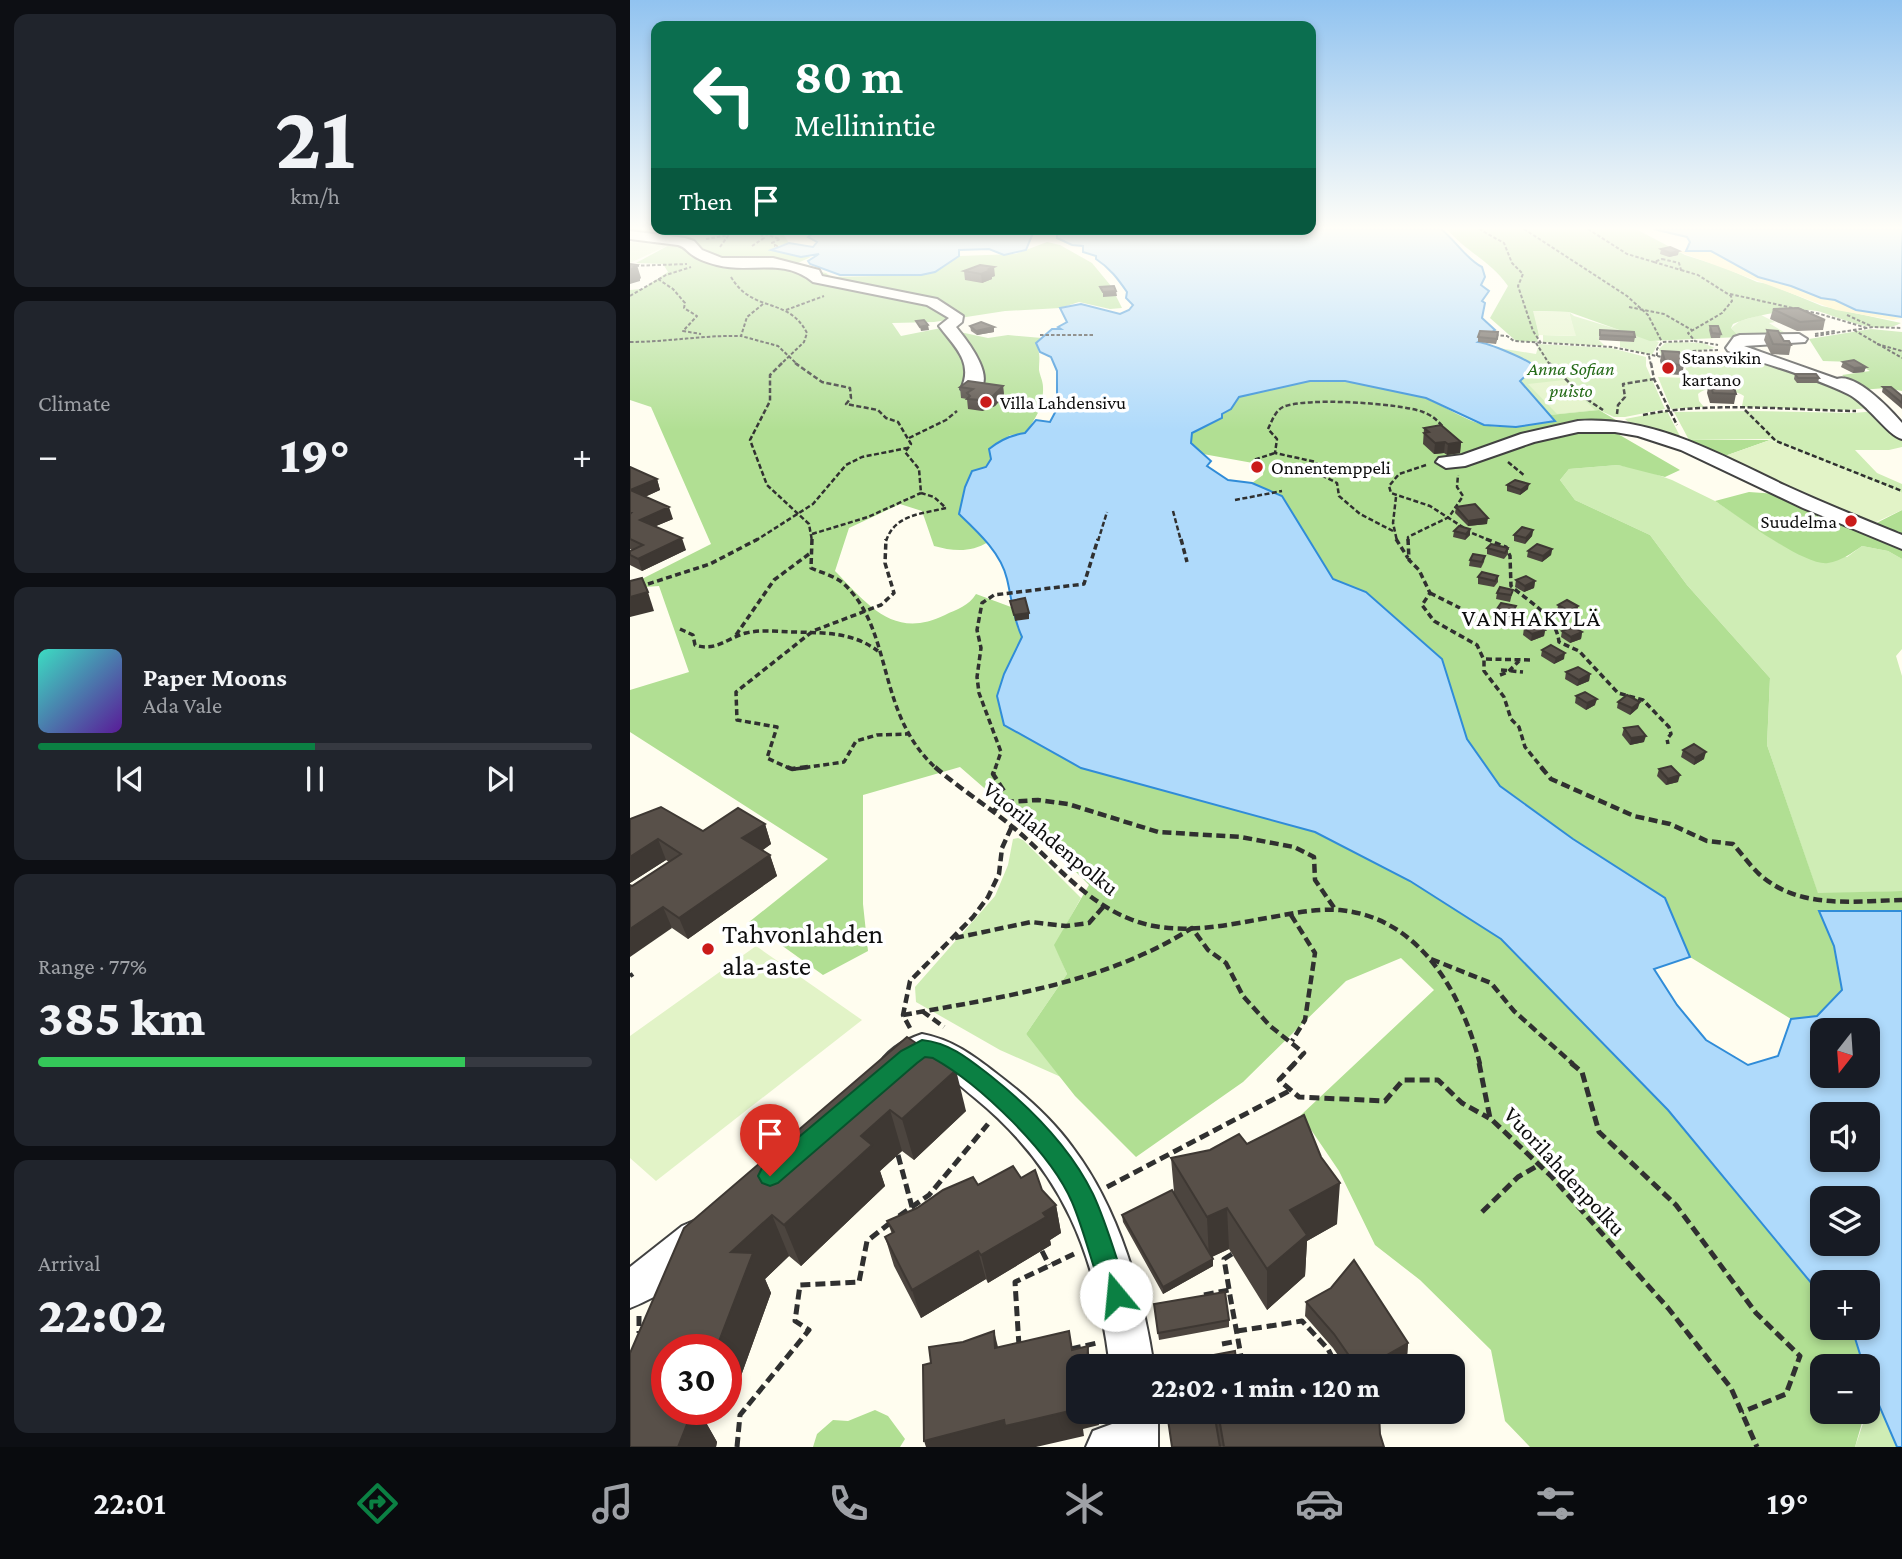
<!DOCTYPE html>
<meta charset="utf-8">
<style>
:root{--surface:#171b24;--page:#20242c;--text:#f1f3f6;--muted:#9ea1a6;--line:#363941;--accent:#0b8043}
body{margin:0;font-family:"Crimson Pro",serif;background:var(--page);color:var(--text);height:100vh;display:flex;flex-direction:column;font-size:26px;white-space:nowrap}
*{box-sizing:border-box;margin:0}
p{font-size:23px;color:var(--muted)}
.icon{flex:none;width:38px;height:38px;fill:none;stroke:currentColor;stroke-width:2;stroke-linecap:round;stroke-linejoin:round}
.map{position:relative;flex:1;overflow:hidden}
.details{display:flex;flex-direction:column;gap:14px;padding:14px;background:#0d0f14;width:630px}
.details>*{flex:none}
.hud{position:absolute;left:21px;top:21px;width:665px;height:214px;border-radius:14px;box-shadow:0 4px 10px #0003;background:#0b6e4f;color:#fff;overflow:hidden}
.needle{width:46px;rotate:197deg}
.buttons{position:absolute;left:1180px;top:1018px;display:grid;gap:14px}
.buttons a{display:grid;place-items:center;width:70px;height:70px;border-radius:14px;background:var(--surface);box-shadow:0 4px 10px #0003;font-size:35px}
.speed{position:absolute;left:21px;top:1334px;display:flex;gap:14px;font-size:35px;font-weight:700;text-align:center}
.speed>*{display:grid;place-content:center;width:91px;height:91px;border-radius:50%;background:var(--surface);box-shadow:0 4px 10px #0003;line-height:1}
.speed .limit{border:10px solid #d22;background:#fff;color:#111}
.pin{position:absolute;display:grid;place-items:center;width:60px;height:60px;color:#fff;margin:-72px -30px;border-radius:50% 50% 50% 0;rotate:-45deg;box-shadow:0 0 7px #0007}
.pin .icon{rotate:45deg}
.me{position:absolute;width:77px;margin:-38px;rotate:343deg;stroke-linejoin:round;filter:drop-shadow(0 0 5px #0008)}
.turn{display:flex;align-items:center;gap:24px;height:147px;padding:0 28px;font-size:32px}
.turn .icon{width:91px;height:91px;stroke-width:2.5}
.turn b{display:block;font-size:49px;line-height:60px}
.then{display:flex;align-items:center;height:66px;padding:0 28px;background:#0003;gap:14px;font-size:26px}
.big{font-size:52px;font-weight:800;line-height:1.1}
.details .widget{flex:1;display:flex;flex-direction:column;justify-content:center;gap:10px;min-width:0;padding:0 24px;border-radius:14px;background:var(--page)}
.details .dial{align-items:center;gap:0}
.dial b{font-size:91px;line-height:1}
.song{display:flex;align-items:center;gap:21px}
.cover{width:84px;height:84px;border-radius:10px;background:linear-gradient(135deg,hsl(170 70% 55%),hsl(270 70% 35%))}
.played{height:7px;border-radius:4px;background:linear-gradient(90deg,var(--accent) 50%,var(--line) 50%)}
.keys{display:flex;justify-content:space-around;direction:ltr}
.heat{display:flex;justify-content:space-between;align-items:center;font-size:38px;direction:ltr}
.charge{height:10px;border-radius:5px;background:linear-gradient(90deg,#34c759 77%,var(--line) 0)}
.trip{position:absolute;left:436px;top:1354px;width:399px;height:70px;border-radius:14px;background:var(--surface);box-shadow:0 4px 10px #0003;font-weight:800;line-height:70px;text-align:center}
.tab-bar{display:flex;height:112px;justify-content:space-around;align-items:center;background:#090b0e;color:var(--muted)}
.tab-bar .icon{width:49px;height:49px}
.tab-bar .on{color:var(--accent)}
.tab-bar b{font-size:32px;color:var(--text)}
main{display:flex;flex:1;min-height:0}
.map>svg:first-child{display:block}
</style>
<main>
<section class="details">
<div class="widget dial"><b>21</b><p>km/h</p></div>
<div class="widget"><p>Climate</p>
<div class="heat"><a>−</a><b class="big">19°</b><a>+</a></div>
</div>
<div class="widget">
<div class="song"><i class="cover"></i><div><b>Paper Moons</b><p>Ada Vale</p></div></div>
<div class="played"></div>
<div class="keys"><svg class="icon" aria-label="previous" viewBox="0 0 24 24"><path d="M18 5L8 12l10 7zM5 5v14"/></svg><svg class="icon" aria-label="pause" viewBox="0 0 24 24"><path d="M8 5v14M16 5v14"/></svg><svg class="icon" aria-label="next" viewBox="0 0 24 24"><path d="M6 5l10 7-10 7zM19 5v14"/></svg></div>
</div>
<div class="widget"><p>Range · 77%</p><b class="big">385 km</b><div class="charge"></div></div>
<div class="widget"><p>Arrival</p><b class="big">22:02</b></div>
</section>
<div class="map">
<svg width="1272" height="1447" viewBox="0 0 1272 1447">
<rect width="100%" height="100%" fill="#fffdef"/>
<g fill="#cfedb5">
<polygon points="939,312 944,316 1029,342 1022,355 990,347 990,341 1004,342 1004,337 969,335 969,340 974,345 972,346 913,342 913,335 945,336"/>
<polygon points="1131,315 1145,322 1139,323 1157,334 1110,337 1101,328 1110,321"/>
<polygon points="1046,342 1073,343 1085,348 1045,355 1031,355 1029,349 1035,343"/>
<polygon points="909,344 981,348 1016,357 1016,366 1035,409 995,417 984,417 969,410 921,415 628,382 872,349 869,348 906,354"/>
<path d="M1109,353L1215,389L1240,408L1216,410L1114,407L1112,406L1114,396C1102,389 1080,384 1068,394L1069,401L1074,407L1041,409L1028,377L1059,378L1053,361L1058,355Z"/>
<polygon points="1037,411 1053,442 1003,426 995,419"/>
<polygon points="1122,411 1224,413 1246,411 1272,439 1272,447 1259,450 1225,450 1247,473 1272,484 1272,493 1139,439 1059,440 1044,412"/>
<polygon points="988,465 1014,470 1042,480 1085,501 1152,545 1217,557 1232,546 1258,551 1272,559 1272,649 1266,656 1272,676 1272,891 1188,894 1137,745 1140,678 1057,585 1020,535 945,500 930,480 939,469"/>
<polygon points="388,838 393,840 451,898 425,945 437,974 396,1034 431,1077 370,1050 286,1002 285,987 365,896 378,865 383,839"/>
<polygon points="1218,1328 1237,1328 1272,1380 1272,1447 1225,1447 1237,1412 1242,1389 1237,1367 1234,1367 1224,1335"/>
</g>
<g fill="#b1df93">
<path d="M0,229H142L154,235L159,243L147,246L163,255L181,257L161,266L196,273L202,277L291,275L306,272L329,256L385,254L417,242L430,245L462,263L481,286L492,308L480,309L449,302L430,308L375,311L304,322L262,323L271,336L311,328L358,338L378,335L412,338L406,343C411,356 409,358 409,370C410,376 413,381 413,387C414,408 405,418 395,434L380,435L359,449L361,459L329,514L358,542C341,553 322,551 304,546L292,511L270,504L219,528L205,571C238,605 264,640 315,615C327,609 339,606 346,594L381,607L393,637L374,674L375,725L451,768L685,832L780,881L871,939L1038,1110L1158,1254L1192,1296V1328H1218L1224,1335L1234,1367H1192V1412H1235L1225,1447H900L875,1421L861,1350L790,1280L745,1245L709,1171L671,1115L804,990L771,958L716,981L613,1082L506,1157L445,1096L396,1034L437,974L424,945L459,885L415,841L330,767L233,795V904L238,951L193,975L119,922L198,859L0,732V690L59,672L29,586L0,588V585L81,544L21,407L0,400V290L12,289L38,272L33,264L6,263L41,244L0,234Z"/>
<path d="M817,229H1006L1055,255L1093,267L1127,282L1139,284L1192,306L1271,323C1248,336 1214,319 1191,312C1171,306 1122,315 1103,324L1101,328L1110,337L1020,341L939,312L904,311L909,335L907,342L886,341L860,318L878,286C862,262 835,251 817,229Z"/>
<polygon points="1241,329 1272,332 1272,391 1256,388 1230,390 1212,375 1240,371 1224,362 1193,361 1179,339"/>
<path d="M680,381C719,381 760,385 796,399C816,406 835,421 855,425C878,430 902,425 925,421L920,415L969,410L1001,429L988,434L1050,470L1035,477L988,465L939,469L930,480L945,500L1020,535L1057,585L1140,678L1137,745L1188,893L1272,891V911H1190L1204,946L1212,990L1187,1016L1161,1019L1060,957L1035,898L943,839L870,786L837,739L825,705L782,635L736,592L703,579L652,496L622,483L633,475L634,465L573,454L561,443L562,433L601,409L609,397Z"/>
<polygon points="1059,440 1140,440 1092,457 1062,446"/>
<path d="M1119,492L1147,494L1231,531L1272,510V559L1258,551L1232,546C1222,553 1211,561 1198,563C1176,567 1106,515 1085,501Z"/>
<polygon points="245,1410 258,1416 275,1439 270,1447 183,1447 187,1434 203,1420 218,1421"/>
</g>
<polygon fill="#fff3b7" points="1047,251 1081,251 1128,277 1161,286 1191,298 1204,300 1226,310 1272,318 1263,320 1206,310"/>
<g fill="#e2f3c7">
<polygon points="0,242 41,244 0,263"/>
<polygon points="903,311 939,312 946,336 909,335"/>
<polygon points="934,380 965,410 927,414 898,384"/>
<polygon points="1140,440 1272,493 1272,510 1244,523 1092,457"/>
<polygon points="126,946 232,1020 26,1181 0,1158 0,1036"/>
</g>
<g fill="#afdafb" stroke="#308cd8" stroke-width="2" fill-rule="evenodd">
<polygon points="174,229 398,229 403,233 396,250 374,255 359,249 329,250 329,256 305,272 291,275 210,275 180,264 178,261 189,254 171,257 141,250 159,243 183,247 187,242 178,237 183,233"/>
<path d="M427,229H811C826,241 836,259 852,267L855,277L851,285L859,291L852,301L855,303L852,318L865,330L848,342C858,343 900,360 905,367L890,381L925,421L886,427L854,425L796,398L715,381H680L609,397L601,409L592,414V418L562,433L561,443L581,461L577,466L598,480L622,483L652,496L703,579L736,592L812,659L837,739L870,786L943,839L1035,898L1060,957L1024,969L1047,1005L1076,1040L1118,1065L1148,1056L1161,1019L1187,1016L1212,990L1204,946L1189,911H1272V1447H1267L1242,1389L1237,1367H1234L1224,1335L1218,1328H1237V1283H1192V1296L1038,1110L871,939L780,881L685,832L451,768L374,725L367,696L374,674L392,637C383,618 382,600 377,579C371,553 348,532 329,514L335,487L342,471L356,467L361,459L359,449C370,440 381,435 395,433L406,420L420,422L429,405L422,403L427,399V371L421,357L410,352L406,343L422,329H431L428,327L437,322L430,308L451,304L490,314L499,310L503,305L496,298L497,292C488,279 480,268 466,259V256L453,252V246L442,245L427,238ZM1192,1031H1237V1076H1192ZM1192,1115H1237V1160H1192ZM1192,1199H1237V1244H1192Z"/>
<polygon points="1023,229 1272,229 1272,317 1226,310 1205,300 1191,298 1161,286 1128,277 1081,251 1056,251 1060,242 1057,237"/>
</g>
<g fill="none" stroke-linecap="round" stroke-linejoin="round">
<defs>
<g id="minor">
<path d="M0,231L55,238L64,241L72,250L92,258H143L189,270L192,276L307,299L333,316L332,322L326,327C336,339 374,386 340,394L331,389C344,362 324,346 309,326L319,318L297,305L183,282C153,257 120,274 87,265C79,263 67,259 61,254C56,250 55,247 48,245L0,239Z"/>
<path d="M1169,334L1177,339L1175,342L1114,346L1207,379C1226,373 1260,409 1272,423V439C1258,436 1237,403 1218,394C1184,377 1135,364 1098,351L1096,348L1104,337L1110,335Z"/>
<path d="M948,421C1024,416 1088,454 1154,485C1193,503 1233,519 1272,535V549L1173,508L1051,450L1008,436L985,432H948L904,442L835,466L816,468L806,462L809,458L832,455L891,434Z"/>
<path d="M292,1034C324,1040 345,1057 371,1077C397,1097 423,1120 443,1148C489,1209 513,1293 524,1367H480C466,1255 434,1171 345,1098C330,1086 316,1072 299,1063C281,1073 273,1086 252,1078L247,1068C256,1051 274,1040 292,1034Z"/>
<path d="M66,1220L80,1226L86,1239C72,1272 32,1295 0,1308V1267L52,1226Z"/>
<polygon points="482,1412 528,1412 528,1447 456,1447 463,1431 482,1424"/>
</g>
</defs>
<use href="#minor" stroke="#414141" stroke-width="4"/>
<g stroke="#303030" stroke-width="2" stroke-dasharray="3.5 2" stroke-linecap="butt">
<polyline points="132,229 135,234 150,239 142,243 147,246 144,246"/>
<polyline points="849,229 874,243 882,263 893,274 888,286 903,331 911,343"/>
<polyline points="894,229 997,296 1018,315 1032,342"/>
<polyline points="958,229 997,254 1024,262"/>
<polyline points="71,234 101,230"/>
<polyline points="76,239 99,235"/>
<polyline points="122,246 134,238 130,233 138,229"/>
<polyline points="90,247 103,229"/>
<polygon points="1032,259 1049,263 1051,270 1024,262"/>
<polyline points="0,266 57,264"/>
<polyline points="1051,270 1068,275 1101,296 1102,301 1092,313 1058,333 1065,341 1088,345"/>
<path d="M101,277C123,314 158,296 177,333L174,342L150,365"/>
<polyline points="28,279 43,289 55,303 54,308 67,316 53,331 71,334"/>
<polyline points="1100,294 1190,314 1237,328"/>
<polyline points="0,296 36,275 61,267"/>
<polyline points="133,304 117,317 111,336 148,346 168,365"/>
<polyline points="999,307 1034,314 1062,330"/>
<polyline points="156,310 194,296"/>
<polyline points="1217,315 1241,326"/>
<polyline points="1224,330 1272,358"/>
<polyline points="1185,334 1205,331"/>
<polyline points="410,335 463,335"/>
<polyline points="865,335 877,336 884,341 982,347 1032,357"/>
<polyline points="1185,336 1243,327 1272,328"/>
<path d="M0,342C38,342 73,335 111,336"/>
<polyline points="906,343 920,365"/>
<polyline points="1247,344 1272,351"/>
<polyline points="1019,356 1021,365"/>
<polyline points="1027,356 1027,349 1032,342 1063,341"/>
<polyline points="1047,356 1063,351 1088,350"/>
</g>
<g stroke="#303030" stroke-width="2.5" stroke-dasharray="5 2.5" stroke-linecap="butt">
<polyline points="152,363 140,375 140,401 120,440 137,485 179,524 182,541"/>
<polyline points="165,363 192,382 220,388 221,398 216,404 248,410 256,418 268,422 281,444 275,452 289,469 291,493 304,497 316,508"/>
<polyline points="919,363 955,398 973,410"/>
<polyline points="1021,363 1024,379 1047,425"/>
<polyline points="1115,410 1146,441 1272,491"/>
<polyline points="987,414 988,405 995,397 993,384 1024,379"/>
<path d="M1013,415C1081,401 1156,410 1226,411"/>
<polyline points="279,438 316,420 327,411"/>
<polyline points="878,462 895,476"/>
<polyline points="625,465 623,460 645,453"/>
<polyline points="796,465 769,474 759,486 761,493 800,506 842,533 861,541"/>
<polyline points="766,497 763,523 767,541"/>
<polyline points="605,500 652,491"/>
<polyline points="543,511 551,541"/>
<path d="M763,531L730,514L709,496L707,483L689,474L686,462L645,453L647,439L638,429C642,421 645,411 653,407C674,397 770,403 793,412C802,415 808,421 814,428"/>
<polyline points="182,534 238,517 291,493"/>
<polyline points="125,541 183,504 216,465 232,457 277,448"/>
<path d="M256,541C265,514 292,514 316,508"/>
<polyline points="468,541 477,512"/>
<polyline points="778,541 778,537 819,517 833,496 827,487 828,475"/>
</g>
<g stroke="#303030" stroke-width="3.5" stroke-dasharray="6 3.5" stroke-linecap="butt">
<path d="M182,539L181,568C192,573 206,576 215,585C264,632 246,715 307,769"/>
<polyline points="551,539 557,562"/>
<polyline points="766,539 778,558"/>
<polyline points="778,539 779,560 789,570 800,593 792,605 804,621 847,645 854,660 854,671 874,697 881,719 889,727 895,747 913,769"/>
<path d="M856,539L876,547L880,556L881,586C900,603 926,615 929,642L949,651L988,693L1013,700L1039,727L1041,734L1037,739L1038,744"/>
<polyline points="18,584 80,564 128,539"/>
<polyline points="800,593 830,608"/>
<path d="M50,629L63,635L65,645C86,652 97,638 116,633C132,629 149,632 165,632C196,633 222,632 248,651"/>
<polyline points="106,635 144,580 179,554"/>
<polyline points="856,659 900,660"/>
<polyline points="871,670 893,672"/>
<polyline points="870,675 878,672 889,661"/>
<polyline points="161,769 137,758 147,727 107,720 106,692 183,631 251,605 264,593 255,563 256,539"/>
<polyline points="165,769 214,762 226,741 247,735 278,734"/>
<polyline points="365,769 371,752 349,693 347,677 351,648 347,630 352,603 364,595 454,584 468,539"/>
</g>
<g stroke="#303030" stroke-width="4.5" stroke-dasharray="9 4.5" stroke-linecap="butt">
<polyline points="157,767 162,769 178,767"/>
<path d="M305,767C330,789 359,807 384,828C422,860 454,901 500,919C541,936 589,927 631,919C656,915 684,908 710,910C791,918 832,994 850,1064"/>
<path d="M911,767L921,779L1004,816L1040,824L1077,841L1103,844C1111,853 1119,864 1128,873C1168,910 1222,901 1272,900"/>
<polyline points="375,802 408,800 438,804 528,832 611,837 664,847 684,857 685,880 705,909"/>
<polyline points="362,812 374,802 374,791 363,774 366,767"/>
<polyline points="661,915 685,953 675,1020 662,1041"/>
<polyline points="325,938 401,922 436,926 459,923 474,906"/>
<polyline points="801,959 861,983 884,1011 943,1064"/>
<polyline points="0,976 3,974"/>
<polyline points="292,1011 314,1027"/>
<path d="M273,1015C372,997 476,983 562,928L578,950L596,963L613,996L640,1026L674,1053L664,1064"/>
<polyline points="280,1028 273,1015 280,981 343,917 358,897 369,874 372,848 382,826"/>
</g>
<g stroke="#303030" stroke-width="5" stroke-dasharray="10 5" stroke-linecap="butt">
<polyline points="665,1063 649,1080 669,1097 755,1101 773,1080 808,1080 832,1103 859,1118"/>
<polyline points="849,1063 860,1118 922,1177 1038,1308 1101,1388 1127,1447"/>
<polyline points="941,1063 952,1072 969,1132 1046,1205 1126,1313 1170,1356 1156,1394 1112,1412"/>
<polyline points="268,1155 282,1207"/>
<polyline points="477,1187 661,1090"/>
<polyline points="852,1212 888,1177 909,1165"/>
<polyline points="269,1216 299,1195 358,1124"/>
<polyline points="412,1251 419,1265"/>
<polyline points="599,1289 594,1259 602,1254"/>
<polyline points="574,1295 599,1290 613,1367"/>
<polyline points="9,1316 9,1333"/>
<polyline points="607,1331 672,1321 698,1349 704,1361 695,1367"/>
<polyline points="592,1344 608,1341"/>
<polyline points="389,1346 385,1282 444,1254"/>
<polyline points="441,1349 467,1343"/>
<polyline points="107,1447 110,1415 179,1330 165,1321 170,1285 229,1282 237,1241 260,1223"/>
</g>
<use href="#minor" fill="#fff" fill-rule="evenodd"/>
</g>
<g fill="#4c453f">
<polygon points="1031,249 1048,255 1039,257 1030,254"/>
<polygon points="334,271 365,276 362,277 362,279 352,283 335,280"/>
<polygon points="1143,309 1195,320 1193,330 1167,331 1140,319"/>
<polygon points="340,326 364,332 347,335 341,331"/>
<polygon points="1080,326 1091,334 1090,338 1081,338 1079,330"/>
<polygon points="970,330 1005,337 1004,342 969,340"/>
<polygon points="1137,330 1161,345 1159,355 1141,354 1134,340"/>
<polygon points="848,337 868,337 866,344 848,342"/>
<polygon points="1032,351 1054,365 1052,375 1034,374 1030,361"/>
<polygon points="1213,362 1236,367 1234,372 1223,373 1211,367"/>
<polygon points="1165,374 1189,378 1188,383 1167,383 1164,379"/>
<polygon points="1079,382 1106,394 1104,404 1080,403 1077,393"/>
<polygon points="373,386 374,396 365,406 352,411 338,409 337,399 331,398 330,387"/>
<polygon points="1253,387 1272,396 1272,409 1252,392"/>
<polygon points="794,428 831,442 830,453 817,455 814,453 804,454 793,444"/>
<polygon points="0,467 27,479 30,490 15,497 43,519 26,526 56,550 12,571 0,565 0,551 2,550 0,549"/>
<polygon points="877,485 898,489 890,495 877,491"/>
<polygon points="826,507 857,524 838,526 825,513"/>
<polygon points="840,529 840,535 835,540 823,537 824,531"/>
<polygon points="903,530 902,536 895,544 884,541 884,535"/>
<polygon points="857,548 878,548 878,554 874,559 857,554"/>
<polygon points="922,549 921,555 912,562 897,557 898,551"/>
<polygon points="855,556 854,562 851,568 839,566 840,560"/>
<polygon points="868,576 868,582 864,587 848,584 848,577"/>
<polygon points="886,580 905,581 904,588 894,592 885,587"/>
<polygon points="883,590 880,602 866,599 867,593"/>
<polygon points="928,605 948,606 947,612 938,617 927,612"/>
<polygon points="867,609 885,613 881,619 866,615"/>
<polygon points="894,628 915,630 914,636 901,641 893,635"/>
<polygon points="932,631 952,632 951,639 940,643 931,637"/>
<polygon points="912,650 934,659 924,664 911,656"/>
<polygon points="936,672 960,674 959,681 947,686 935,679"/>
<polygon points="946,696 965,705 956,710 945,703"/>
<polygon points="988,702 1008,708 1000,715 987,708"/>
<polygon points="994,728 1014,742 1000,745 992,735"/>
<polygon points="1053,750 1074,759 1064,765 1051,757"/>
<polygon points="1029,769 1048,782 1036,785 1027,776"/>
<polygon points="0,819 73,831 135,824 141,844 133,850 140,855 147,876 58,939 42,928 2,886 39,862 36,860 0,883"/>
<polygon points="277,1037 336,1111 284,1160 272,1151 250,1171 255,1186 171,1266 159,1256 135,1279 141,1293 103,1398 96,1398 96,1349 37,1349 37,1409 78,1409 74,1419 87,1442 86,1447 0,1447 0,1353"/>
<polygon points="617,1144 707,1224 677,1241 675,1276 637,1310 599,1249 582,1257 583,1266 533,1294 493,1222 492,1215 544,1192 541,1158"/>
<polygon points="391,1178 412,1190 426,1205 431,1233 420,1240 421,1245 358,1283 356,1279 291,1318 264,1266 255,1237 262,1234 257,1221 348,1185"/>
<polygon points="676,1302 778,1343 777,1357 760,1367 716,1367 703,1348 675,1316"/>
<polygon points="524,1304 599,1320 599,1327 529,1340"/>
<polygon points="541,1412 749,1412 750,1434 754,1447 541,1447"/>
</g>
<g fill="#3e3833">
<polygon points="1049,251 1048,255 1039,257 1040,253"/>
<polygon points="7,265 11,278 10,279 10,281 0,284 0,270"/>
<polygon points="364,267 365,276 362,277 362,279 352,283 351,274"/>
<polygon points="486,291 487,296 473,297 473,292"/>
<polygon points="298,325 299,330 291,331 290,327"/>
<polygon points="364,327 364,332 347,335 346,331"/>
<polygon points="1236,367 1234,372 1223,373 1224,368"/>
<polygon points="373,386 374,396 365,406 352,411 351,400"/>
<polygon points="815,442 814,453 804,454 805,443"/>
<polygon points="831,442 830,453 817,455 818,444"/>
<polygon points="27,479 30,490 3,502 0,490"/>
<polygon points="899,484 898,489 890,495 891,490"/>
<polygon points="39,507 43,519 14,531 10,520"/>
<polygon points="858,518 857,524 838,526 838,521"/>
<polygon points="840,529 840,535 835,540 836,534"/>
<polygon points="903,530 902,536 895,544 896,538"/>
<polygon points="52,538 56,550 12,571 8,559"/>
<polygon points="922,549 921,555 912,562 913,556"/>
<polygon points="905,581 904,588 894,592 895,586"/>
<polygon points="18,592 24,611 0,617 0,597"/>
<polygon points="886,606 885,613 881,619 882,613"/>
<polygon points="948,606 947,612 938,617 939,611"/>
<polygon points="399,613 399,619 385,621 384,615"/>
<polygon points="915,630 914,636 901,641 902,634"/>
<polygon points="952,632 951,639 940,643 941,637"/>
<polygon points="935,653 934,659 924,664 926,658"/>
<polygon points="960,674 959,681 947,686 949,680"/>
<polygon points="967,699 965,705 956,710 957,703"/>
<polygon points="1010,702 1008,708 1000,715 1002,708"/>
<polygon points="1016,736 1014,742 1000,745 1001,738"/>
<polygon points="1076,752 1074,759 1064,765 1065,758"/>
<polygon points="1050,775 1048,782 1036,785 1038,779"/>
<polygon points="135,824 141,844 119,859 112,838"/>
<polygon points="28,839 36,860 0,883 0,857"/>
<polygon points="140,855 147,876 58,939 49,918"/>
<polygon points="33,907 42,928 0,957 0,929"/>
<polygon points="326,1070 336,1111 284,1160 272,1119"/>
<polygon points="260,1110 272,1151 250,1171 255,1186 171,1266 154,1225 231,1136"/>
<polygon points="710,1183 707,1224 677,1241 675,1276 637,1310 637,1269 660,1210"/>
<polygon points="426,1205 431,1233 420,1240 421,1245 358,1283 351,1255"/>
<polygon points="597,1208 599,1249 579,1258 577,1217"/>
<polygon points="142,1215 159,1256 135,1279 141,1293 103,1398 96,1385 96,1349 86,1349 101,1252"/>
<polygon points="348,1251 356,1279 291,1318 282,1290"/>
<polygon points="583,1259 583,1266 533,1294 533,1287"/>
<polygon points="364,1331 371,1359 365,1348"/>
<polygon points="778,1343 777,1357 760,1367 745,1367 750,1359"/>
<polygon points="458,1346 461,1367 457,1367"/>
<polygon points="46,1409 78,1409 74,1419 87,1442 86,1447 48,1447"/>
<polygon points="448,1409 448,1412 467,1412 469,1425 453,1429 454,1436 406,1447 296,1447 294,1441 374,1420"/>
</g>
<g fill="#585049" stroke="#3e3833" stroke-width="2">
<polygon points="1040,247 1049,251 1040,253 1031,249"/>
<polygon points="0,264 7,265 3,267 6,267 0,270"/>
<polygon points="350,265 364,267 359,269 361,270 351,274 334,271"/>
<polygon points="484,286 486,291 473,292 470,287"/>
<polygon points="1168,308 1195,320 1170,322 1143,309"/>
<polygon points="294,320 298,325 290,327 286,321"/>
<polygon points="351,322 364,327 346,331 340,326"/>
<polygon points="1080,326 1088,326 1091,334 1082,333"/>
<polygon points="970,330 1004,332 1005,337 970,335"/>
<polygon points="1137,330 1148,331 1154,341 1159,341 1161,345 1143,344"/>
<polygon points="850,331 868,332 867,339 848,337"/>
<polygon points="1032,351 1049,352 1054,365 1036,364"/>
<polygon points="1224,360 1236,367 1224,368 1213,362"/>
<polygon points="1165,374 1186,374 1189,378 1168,378"/>
<polygon points="338,381 373,386 363,396 351,400 337,399 340,396 337,393 343,389 330,387"/>
<polygon points="1079,382 1103,384 1106,394 1083,393"/>
<polygon points="1253,387 1261,387 1272,396 1272,403"/>
<polygon points="811,425 831,442 818,444 815,442 805,443 794,433 799,432 794,428"/>
<polygon points="0,467 27,479 0,490"/>
<polygon points="885,480 899,484 891,490 877,485"/>
<polygon points="0,490 39,507 10,520 52,538 8,559 0,555 0,551 13,545 0,539 0,514 1,513 0,513"/>
<polygon points="845,504 858,518 838,521 826,507"/>
<polygon points="829,526 840,529 836,534 824,531"/>
<polygon points="892,527 903,530 896,538 884,535"/>
<polygon points="861,544 878,548 875,553 857,548"/>
<polygon points="907,544 922,549 913,556 898,551"/>
<polygon points="843,554 855,556 852,562 840,560"/>
<polygon points="852,572 868,576 865,581 848,577"/>
<polygon points="896,576 905,581 895,586 886,580"/>
<polygon points="12,578 18,592 0,597 0,581"/>
<polygon points="870,587 883,590 881,595 867,593"/>
<polygon points="395,598 399,613 384,615 380,601"/>
<polygon points="937,600 948,606 939,611 928,605"/>
<polygon points="871,603 886,606 882,613 867,609"/>
<polygon points="907,624 915,630 902,634 894,628"/>
<polygon points="943,627 952,632 941,637 932,631"/>
<polygon points="921,645 935,653 926,658 912,650"/>
<polygon points="948,667 960,674 949,680 936,672"/>
<polygon points="955,692 967,699 957,703 946,696"/>
<polygon points="997,695 1010,702 1002,708 988,702"/>
<polygon points="1008,726 1016,736 1001,738 994,728"/>
<polygon points="1064,744 1076,752 1065,758 1053,750"/>
<polygon points="1041,766 1050,775 1038,779 1029,769"/>
<polygon points="31,807 73,831 108,808 135,824 112,838 140,855 49,918 33,907 0,929 0,885 2,886 51,854 28,839 0,857 0,819"/>
<polygon points="277,1037 326,1070 272,1119 260,1110 231,1136 242,1145 154,1225 142,1215 101,1252 123,1253 86,1349 37,1349 37,1409 63,1409 48,1447 0,1447 0,1353 54,1228"/>
<polygon points="674,1115 691,1157 710,1183 660,1210 677,1235 637,1269 597,1208 577,1217 541,1158 580,1150 609,1134 617,1144"/>
<polygon points="383,1166 391,1178 405,1170 412,1190 426,1205 413,1213 416,1217 406,1223 351,1255 348,1251 282,1290 255,1237 264,1232 257,1221 287,1208 313,1190 343,1177 348,1185"/>
<polygon points="542,1190 583,1259 533,1287 492,1215"/>
<polygon points="724,1260 778,1343 750,1359 745,1367 727,1367 704,1334 676,1302 701,1288"/>
<polygon points="595,1292 599,1320 528,1333 524,1304"/>
<polygon points="364,1331 365,1348 439,1331 442,1350 458,1346 457,1367 448,1367 448,1409 375,1426 374,1420 294,1441 293,1365 301,1363 299,1347 333,1342"/>
<polygon points="605,1351 607,1367 532,1367 531,1365"/>
<polygon points="541,1412 584,1412 590,1447 542,1447 537,1413"/>
<polygon points="588,1412 749,1412 750,1434 754,1447 594,1447"/>
</g>
<linearGradient id="sky" x2="0" y2="1"><stop stop-color="#91c3f0"/><stop offset="0.53" stop-color="#fffef8"/><stop offset="1" stop-color="#fffef8" stop-opacity="0"/></linearGradient>
<rect width="1272" height="431" fill="url(#sky)"/>
<path fill="#0b8043" stroke="#07532c" stroke-width="2" d="M292,1040C321,1043 340,1060 362,1077C402,1109 440,1147 463,1194C478,1226 487,1262 499,1295L496,1304L486,1307L477,1304C463,1271 456,1235 442,1202C421,1153 350,1084 303,1058L295,1057L287,1063L148,1183L140,1186L132,1183L128,1176L132,1168L271,1051Z"/>
<g fill="#ca1b1a" stroke="#fff" stroke-width="2.5">
<circle cx="1038" cy="368" r="7"/>
<circle cx="356" cy="402" r="7"/>
<circle cx="627" cy="467" r="7"/>
<circle cx="1221" cy="521" r="7"/>
<circle cx="78" cy="949" r="7"/>
</g>
<g text-anchor="middle" stroke-width="7" stroke-linejoin="round" paint-order="stroke">
<g font-size="19" fill="#0e0e0e" stroke="#fff" text-anchor="start">
<text x="1052" y="364">Stansvikin<tspan x="1052" dy="22">kartano</tspan></text>
<text x="370" y="409">Villa Lahdensivu</text>
<text x="641" y="474">Onnentemppeli</text>
<text x="1207" y="528" text-anchor="end">Suudelma</text>
</g>
<g font-size="19" font-style="italic" fill="#256b18" stroke="#fff">
<text x="941" y="375">Anna Sofian<tspan x="941" dy="22">puisto</tspan></text>
</g>
<g font-size="23" fill="#0e0e0e" stroke="#fff">
<text transform="translate(421 838) rotate(39)" y="8">Vuorilahdenpolku</text>
<text transform="translate(935 1171) rotate(47)" y="8">Vuorilahdenpolku</text>
</g>
<g font-size="24" letter-spacing="2" fill="#0e0e0e" stroke="#fff">
<text x="902" y="626">VANHAKYLÄ</text>
</g>
<g font-size="28" fill="#0e0e0e" stroke="#fff" text-anchor="start">
<text x="92" y="943">Tahvonlahden<tspan x="92" dy="32">ala-aste</tspan></text>
</g>
</g>
</svg>
<div class="buttons">
<a><svg class="needle" viewBox="-14 -14 28 28"><path d="M0-13l5 13h-10z" fill="#e53935"/><path d="M0 13l5-13h-10z" fill="#9ea1a6"/></svg></a>
<a><svg class="icon" aria-label="sound" viewBox="0 0 24 24"><path d="M4 9h4l5-4v14l-5-4H4zM17 9q2 3 0 6"/></svg></a>
<a><svg class="icon" aria-label="layers" viewBox="0 0 24 24"><path d="M12 4l9 5-9 5-9-5zM3 14l9 5 9-5"/></svg></a>
<a>+</a>
<a>−</a>
</div>
<div class="speed"><div class="limit">30</div></div>
<div class="pin" style="left:140px;top:1176px;background:#d93025"><svg class="icon" aria-label="arrive" viewBox="0 0 24 24"><path d="M6 21V4h12l-3 4 3 4H6"/></svg></div>
<svg class="me" style="left:486px;top:1295px" viewBox="-20 -20 40 40"><circle r="19" fill="#fff"/><path d="M0-13L10 11 0 6-10 11z" fill="#0b8043"/></svg>
<div class="trip">22:02 · 1 min · 120 m</div>
<div class="hud">
<div class="turn"><svg class="icon" aria-label="left" viewBox="0 0 24 24"><path d="M17 20v-9H6M10 6l-5 5 5 5"/></svg><div><b>80 m</b>Mellinintie</div></div>
<div class="then">Then<svg class="icon" aria-label="arrive" viewBox="0 0 24 24"><path d="M6 21V4h12l-3 4 3 4H6"/></svg></div>
</div>
</div>
</main>
<nav class="tab-bar">
<b>22:01</b>
<svg class="icon on" aria-label="directions" viewBox="0 0 24 24"><path d="M12 3l9 9-9 9-9-9zM9 14v-3h6M13 9l2 2-2 2"/></svg>
<svg class="icon" aria-label="music" viewBox="0 0 24 24"><path d="M9 18V5l10-2v13"/><circle cx="6" cy="18" r="3"/><circle cx="16" cy="16" r="3"/></svg>
<svg class="icon" aria-label="phone" viewBox="0 0 24 24"><path d="M5 4h4l2 5-3 2q2 4 5 5l2-3 5 2v4C11 20 4 13 5 4z"/></svg>
<svg class="icon" aria-label="climate" viewBox="0 0 24 24"><path d="M12 3v18M4 7l16 10M4 17L20 7"/></svg>
<svg class="icon" aria-label="car" viewBox="0 0 24 24"><path d="M5 17H2v-5l4-1 3-4h7l3 4 3 1v5h-3M9 17h6M6 11h13"/><circle cx="7" cy="17" r="2"/><circle cx="17" cy="17" r="2"/></svg>
<svg class="icon" aria-label="filters" viewBox="0 0 24 24"><path d="M4 7h16M4 17h16"/><circle cx="9" cy="7" r="2"/><circle cx="15" cy="17" r="2"/></svg>
<b>19°</b>
</nav>
